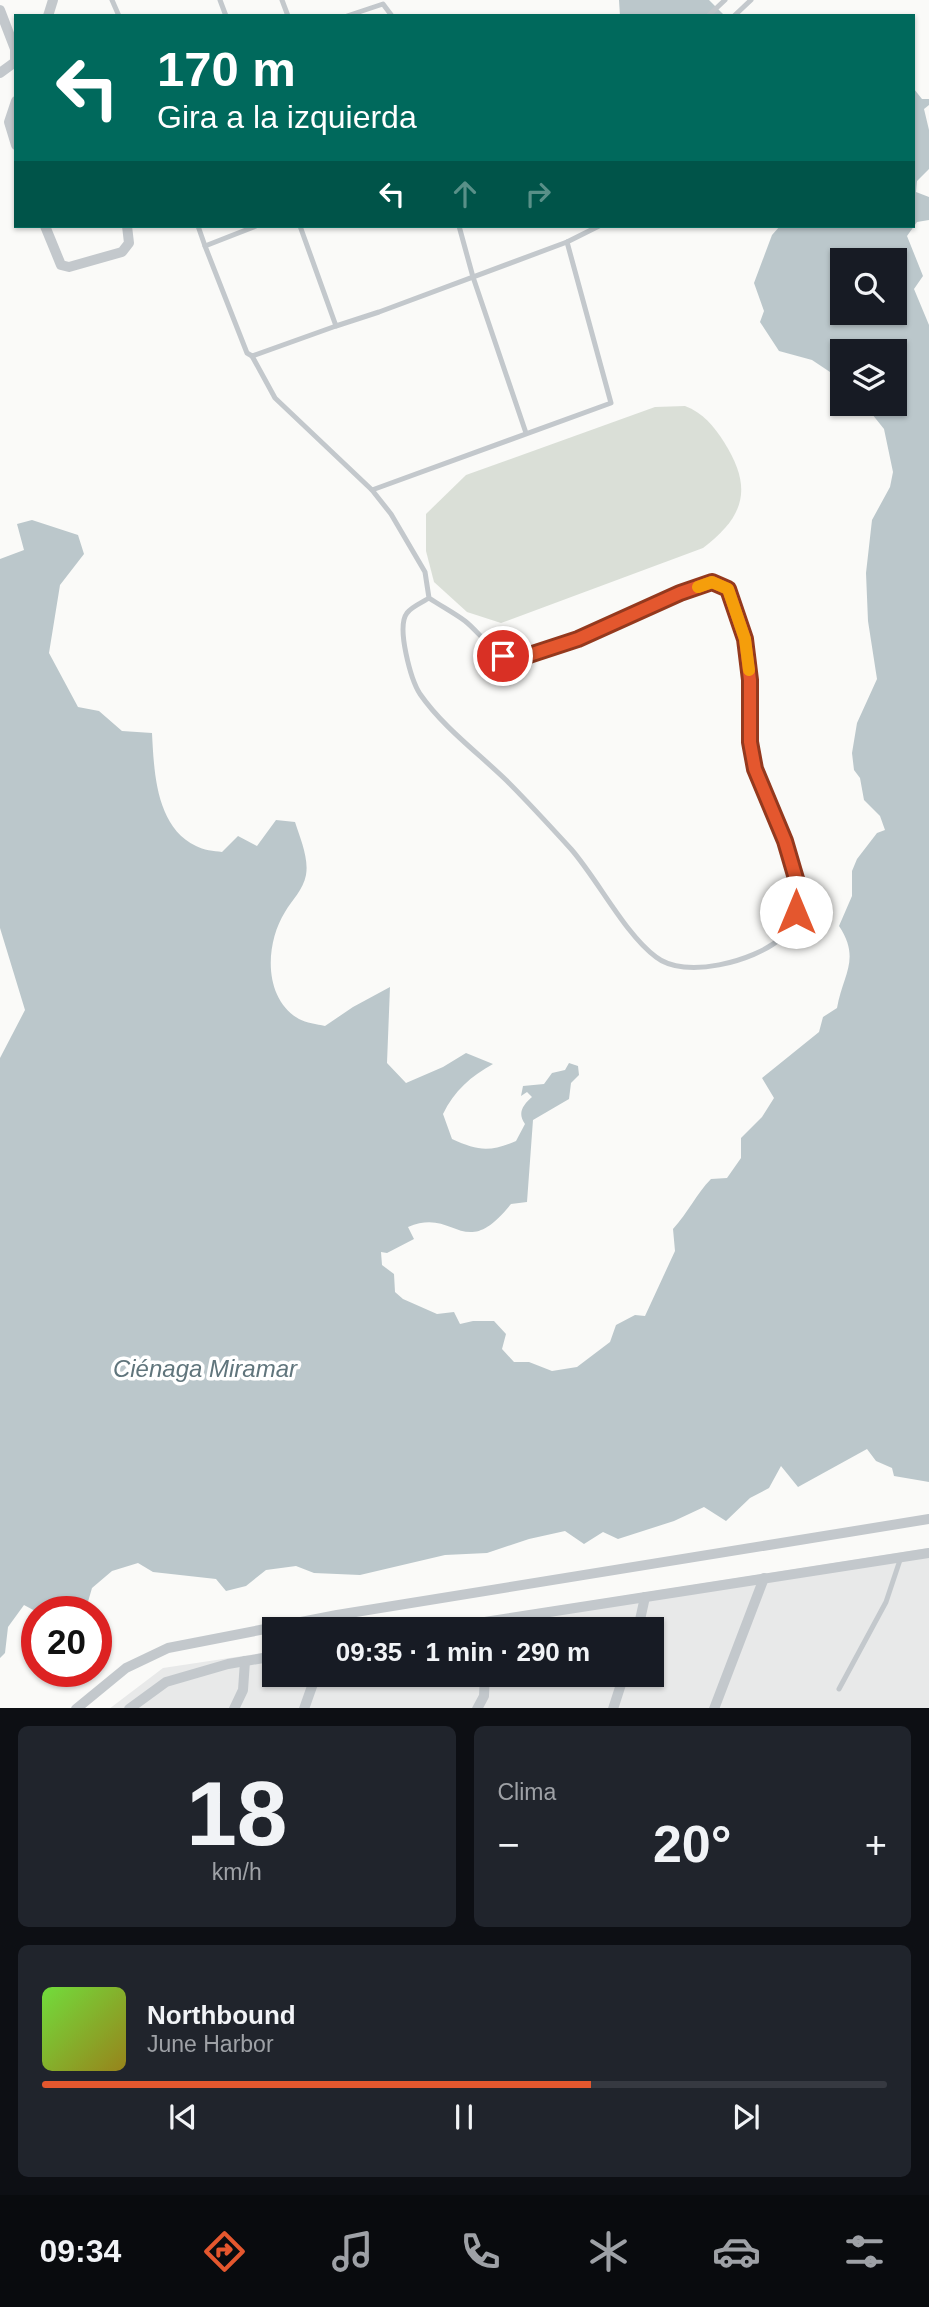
<!DOCTYPE html>
<html lang="es">
<meta charset="utf-8">
<style>
:root{--surface:#171b24;--page:#20242c;--text:#f1f3f6;--muted:#9ea1a6;--line:#363941;--accent:#e4572e}
body{margin:0;font-family:Arial,sans-serif;background:var(--page);color:var(--text);height:100vh;display:flex;flex-direction:column;font-size:26px;white-space:nowrap}
*{box-sizing:border-box;margin:0}
p{font-size:23px;color:var(--muted)}
.icon{flex:none;width:38px;height:38px;fill:none;stroke:currentColor;stroke-width:2;stroke-linecap:round;stroke-linejoin:round}
.map{position:relative;height:1708px;overflow:hidden}
.sheet{display:flex;flex-direction:column;gap:18px;padding:18px;background:#0d0f14;flex:1}
.sheet>*{flex:none}
.top-card{position:absolute;left:14px;top:14px;width:901px;height:214px;border-radius:0px;box-shadow:0 2px 5px #0004;background:#00695c;color:#fff;overflow:hidden}
.controls{position:absolute;left:830px;top:248px;display:grid;gap:14px}
.controls a{display:grid;place-items:center;width:77px;height:77px;border-radius:0px;background:var(--surface);box-shadow:0 2px 5px #0004;font-size:35px}
.speed{position:absolute;left:21px;top:1596px;display:flex;gap:14px;font-size:35px;font-weight:700;text-align:center}
.speed>*{display:grid;place-content:center;width:91px;height:91px;border-radius:50%;background:var(--surface);box-shadow:0 2px 5px #0004;line-height:1}
.speed .limit{border:10px solid #d22;background:#fff;color:#111}
.pin{position:absolute;display:grid;place-items:center;width:60px;height:60px;color:#fff;margin:-30px;border:4px solid #fff;border-radius:50%;box-shadow:0 2px 7px #0007}
.me{position:absolute;width:77px;margin:-38px;rotate:0deg;stroke-linejoin:round;filter:drop-shadow(0 0 5px #0008)}
.turn{display:flex;align-items:center;gap:24px;height:147px;padding:0 28px;font-size:32px}
.turn .icon{width:91px;height:91px;stroke-width:2.5}
.turn b{display:block;font-size:49px;line-height:60px}
.lanes{display:flex;align-items:center;height:66px;padding:0 28px;background:#0003;justify-content:center;gap:35px;direction:ltr}
.lanes .off{opacity:.35}
.big{font-size:52px;font-weight:700;line-height:1.1}
.sheet .tile{flex:1;display:flex;flex-direction:column;justify-content:center;gap:10px;min-width:0;padding:0 24px;border-radius:10px;background:var(--page)}
.sheet .dial{align-items:center;gap:0}
.dial b{font-size:91px;line-height:1}
.song{display:flex;align-items:center;gap:21px}
.cover{width:84px;height:84px;border-radius:10px;background:linear-gradient(135deg,hsl(100 70% 55%),hsl(50 70% 35%))}
.played{height:7px;border-radius:4px;background:linear-gradient(90deg,var(--accent) 65%,var(--line) 65%)}
.keys{display:flex;justify-content:space-around;direction:ltr}
.heat{display:flex;justify-content:space-between;align-items:center;font-size:38px;direction:ltr}
.sheet .tiles{flex:1;display:grid;gap:18px;grid-template-columns:1fr 1fr}
.tile:last-child{grid-column:span 2}
.trip{position:absolute;left:262px;top:1617px;width:402px;height:70px;border-radius:0px;background:var(--surface);box-shadow:0 2px 5px #0004;font-weight:700;line-height:70px;text-align:center}
.tabs{display:flex;height:112px;justify-content:space-around;align-items:center;background:#090b0e;color:var(--muted)}
.tabs .icon{width:49px;height:49px}
.tabs .current{color:var(--accent)}
.tabs b{font-size:32px;color:var(--text)}
.map>svg:first-child{display:block}
</style>
<div class="map">
<svg width="929" height="1709" viewBox="0 0 929 1709">
<rect width="100%" height="100%" fill="#fafaf8"/>
<polygon fill="#e8e9e9" points="929,1548 929,1708 109,1709 163,1668 275,1651 275,1675 653,1675 653,1629 412,1629"/>
<path fill="#dadfd7" d="M685,406C703,413 713,425 724,442C753,488 745,516 703,548L501,623L467,612L434,582L426,551V514L466,475L655,407Z"/>
<g fill="#bbc7cb" fill-rule="evenodd">
<polygon points="619,0 709,0 725,16 620,16"/>
<path d="M914,89L922,99H929V105L924,109L929,130V169L917,181L916,192L929,197V220L917,222L907,236L923,276L914,289L929,325V1482L894,1476L892,1468L876,1461L867,1449L798,1487L781,1466L769,1488L750,1498L726,1521L704,1507L674,1521L618,1539L603,1532L584,1544L565,1531L529,1539L487,1553L445,1555L360,1575L314,1573L296,1566L266,1570L246,1586L226,1591L216,1579L153,1572L138,1563L112,1571L92,1588L85,1612H37L24,1605L8,1627L5,1653L0,1658V1058L25,1010L0,928V559L24,550L17,524L32,520L78,535L84,554L60,585L49,653L78,707L99,711L122,731L152,733C154,772 156,827 196,846C203,850 214,851 222,852L238,836L257,846L276,820L295,822C300,838 309,858 306,875C303,890 292,900 285,912C265,944 263,998 299,1019C306,1023 317,1024 325,1026L353,1007L390,987L387,1063L406,1083L443,1067L466,1053L493,1064C471,1076 454,1091 443,1114L452,1139C478,1151 490,1152 516,1141L525,1124C517,1113 523,1105 532,1097L527,1092L521,1096L523,1086L544,1084L552,1073L565,1070L569,1063L578,1066L579,1075L571,1083L569,1099L533,1120L527,1202L511,1204C463,1264 456,1206 408,1227L414,1239L387,1253L381,1252L382,1265L394,1274L395,1292L403,1299L437,1314L454,1312L460,1324L473,1321H494L506,1334L502,1349L514,1362H529L552,1371L577,1367L610,1342L616,1325L635,1315L645,1316L675,1251L673,1229C688,1213 696,1194 711,1179L727,1178L741,1158V1138L762,1117L774,1098L762,1078L819,1032L823,1017L837,1008C843,974 861,959 839,926L852,896V871L857,859L877,833L885,830L880,816L864,800L860,778L854,770L852,753L857,723L877,679L868,621L866,573L872,520L890,487L893,472L884,429L864,404H894V352H842V380L812,360L779,351L760,322L764,311L754,283L772,235L780,226H914ZM842,261H894V313H842Z"/>
</g>
<g fill="none" stroke-linecap="round" stroke-linejoin="round">
<g stroke="#c3c8cc" stroke-width="5">
<polyline points="112,0 119,16"/>
<polyline points="220,0 226,16"/>
<polyline points="282,0 288,16"/>
<polyline points="347,16 383,4 392,16"/>
<polyline points="708,16 725,0"/>
<polyline points="734,16 751,0"/>
<polyline points="198,226 205,246"/>
<polyline points="256,226 205,246 247,353 252,356 336,326"/>
<polyline points="300,226 336,326 379,312 567,242 599,226"/>
<polyline points="459,226 473,277 526,433"/>
<polyline points="252,356 275,398 372,490 611,403 567,242"/>
<path d="M372,490L391,514L425,572L429,598C441,606 454,613 465,621C478,631 491,651 506,656C533,666 675,595 712,582L728,589C739,620 748,649 750,682C751,710 748,738 755,766C764,806 795,843 796,885C797,903 795,927 780,939C754,961 685,980 656,957C625,934 598,880 571,849C550,826 528,802 506,780C477,752 443,727 420,694C411,680 396,627 407,613C411,607 423,602 429,598"/>
<polyline points="839,1689 886,1602 901,1557"/>
</g>
<g stroke="#c3c8cc" stroke-width="10">
<polyline points="0,10 15,49 15,62 0,73"/>
<polyline points="48,16 53,0"/>
<polyline points="16,101 9,122 16,145"/>
<polyline points="45,226 61,265 69,267 122,252 129,243 127,226"/>
<polyline points="440,1629 929,1553"/>
<polyline points="638,1629 645,1597"/>
<polyline points="76,1709 126,1668 168,1648 337,1615 929,1519"/>
<polyline points="129,1709 166,1682 228,1664 275,1656"/>
<polyline points="234,1709 243,1690 245,1661"/>
<polyline points="304,1709 316,1675"/>
<polyline points="477,1709 484,1696 485,1675"/>
<polyline points="613,1709 624,1675"/>
<polyline points="714,1709 764,1578"/>
</g>
</g>
<g fill="none" stroke-linecap="round" stroke-linejoin="round">
<defs>
<polyline id="route" points="503,656 517,659 578,639 680,593 712,582 728,589 745,639 750,680 750,742 755,769 785,841 797,882 796,912"/>
</defs>
<use href="#route" stroke="#94391e" stroke-width="18"/>
<use href="#route" stroke="#e4572e" stroke-width="12"/>
<polyline stroke="#f59e0b" stroke-width="12" points="698,587 712,582 728,589 745,639 749,670"/>
</g>
<g text-anchor="middle" stroke-width="7" stroke-linejoin="round" paint-order="stroke">
<g font-size="24" font-style="italic" fill="#60757c" stroke="#fff">
<text x="205" y="1377">Ciénaga Miramar</text>
</g>
</g>
</svg>
<div class="controls">
<a><svg class="icon" aria-label="search" viewBox="0 0 24 24"><circle cx="10" cy="10" r="6"/><path d="M15 15l6 6"/></svg></a>
<a><svg class="icon" aria-label="layers" viewBox="0 0 24 24"><path d="M12 4l9 5-9 5-9-5zM3 14l9 5 9-5"/></svg></a>
</div>
<div class="speed"><div class="limit">20</div></div>
<div class="pin" style="left:503px;top:656px;background:#d93025"><svg class="icon" aria-label="arrive" viewBox="0 0 24 24"><path d="M6 21V4h12l-3 4 3 4H6"/></svg></div>
<svg class="me" style="left:796px;top:912px" viewBox="-20 -20 40 40"><circle r="19" fill="#fff"/><path d="M0-13L10 11 0 6-10 11z" fill="#e4572e"/></svg>
<div class="trip">09:35 · 1 min · 290 m</div>
<div class="top-card">
<div class="turn"><svg class="icon" aria-label="left" viewBox="0 0 24 24"><path d="M17 20v-9H6M10 6l-5 5 5 5"/></svg><div><b>170 m</b>Gira a la izquierda</div></div>
<div class="lanes"><svg class="icon" aria-label="left" viewBox="0 0 24 24"><path d="M17 20v-9H6M10 6l-5 5 5 5"/></svg><svg class="icon off" aria-label="ahead" viewBox="0 0 24 24"><path d="M12 20V5M6 11l6-6 6 6"/></svg><svg class="icon off" aria-label="right" viewBox="0 0 24 24"><path d="M7 20v-9h11M14 6l5 5-5 5"/></svg></div>
</div>
</div>
<section class="sheet">
<div class="tiles">
<div class="tile dial"><b>18</b><p>km/h</p></div>
<div class="tile"><p>Clima</p>
<div class="heat"><a>−</a><b class="big">20°</b><a>+</a></div>
</div>
<div class="tile">
<div class="song"><i class="cover"></i><div><b>Northbound</b><p>June Harbor</p></div></div>
<div class="played"></div>
<div class="keys"><svg class="icon" aria-label="previous" viewBox="0 0 24 24"><path d="M18 5L8 12l10 7zM5 5v14"/></svg><svg class="icon" aria-label="pause" viewBox="0 0 24 24"><path d="M8 5v14M16 5v14"/></svg><svg class="icon" aria-label="next" viewBox="0 0 24 24"><path d="M6 5l10 7-10 7zM19 5v14"/></svg></div>
</div>
</div>
</section>
<nav class="tabs">
<b>09:34</b>
<svg class="icon current" aria-label="directions" viewBox="0 0 24 24"><path d="M12 3l9 9-9 9-9-9zM9 14v-3h6M13 9l2 2-2 2"/></svg>
<svg class="icon" aria-label="music" viewBox="0 0 24 24"><path d="M9 18V5l10-2v13"/><circle cx="6" cy="18" r="3"/><circle cx="16" cy="16" r="3"/></svg>
<svg class="icon" aria-label="phone" viewBox="0 0 24 24"><path d="M5 4h4l2 5-3 2q2 4 5 5l2-3 5 2v4C11 20 4 13 5 4z"/></svg>
<svg class="icon" aria-label="climate" viewBox="0 0 24 24"><path d="M12 3v18M4 7l16 10M4 17L20 7"/></svg>
<svg class="icon" aria-label="car" viewBox="0 0 24 24"><path d="M5 17H2v-5l4-1 3-4h7l3 4 3 1v5h-3M9 17h6M6 11h13"/><circle cx="7" cy="17" r="2"/><circle cx="17" cy="17" r="2"/></svg>
<svg class="icon" aria-label="filters" viewBox="0 0 24 24"><path d="M4 7h16M4 17h16"/><circle cx="9" cy="7" r="2"/><circle cx="15" cy="17" r="2"/></svg>
</nav>
